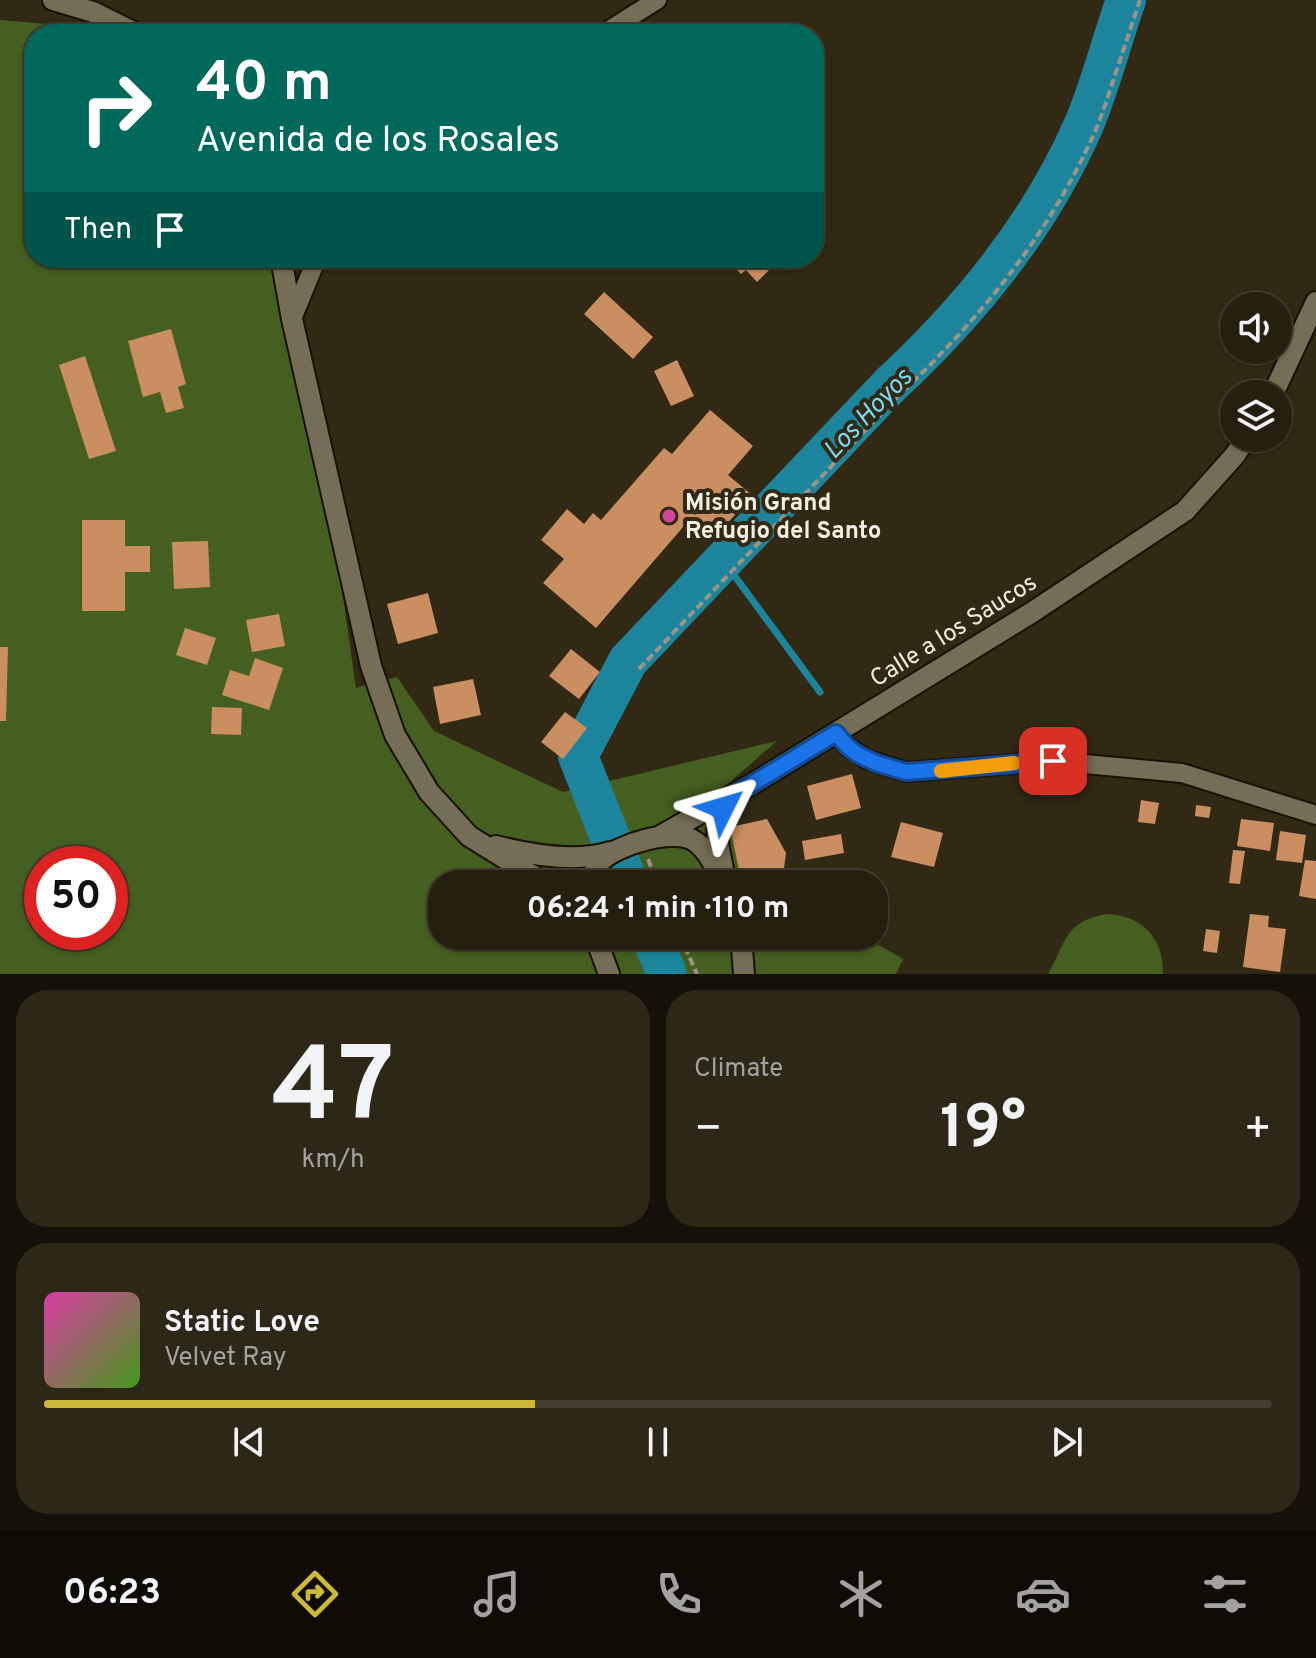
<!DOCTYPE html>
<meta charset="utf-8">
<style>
:root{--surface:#251f0f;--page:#2d2718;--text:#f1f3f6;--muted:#a3a29e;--line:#423d2f;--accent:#ceb837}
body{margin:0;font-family:Overpass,sans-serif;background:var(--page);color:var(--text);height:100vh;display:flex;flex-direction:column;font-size:30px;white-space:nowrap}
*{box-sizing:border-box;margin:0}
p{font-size:26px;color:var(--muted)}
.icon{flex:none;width:44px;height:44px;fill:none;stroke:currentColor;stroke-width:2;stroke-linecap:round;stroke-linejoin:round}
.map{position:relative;height:974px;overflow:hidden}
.details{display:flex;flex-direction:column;gap:16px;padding:16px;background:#141108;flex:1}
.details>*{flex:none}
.banner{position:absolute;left:24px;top:24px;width:800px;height:244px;border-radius:32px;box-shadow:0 2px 6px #0004,0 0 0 2px var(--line);background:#00695c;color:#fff;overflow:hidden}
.controls{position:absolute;left:1220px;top:292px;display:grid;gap:16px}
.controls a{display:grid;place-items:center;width:72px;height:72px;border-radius:50%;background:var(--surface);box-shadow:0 2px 6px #0004,0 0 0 2px var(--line);font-size:40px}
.speed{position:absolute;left:24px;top:846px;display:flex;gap:16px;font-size:40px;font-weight:700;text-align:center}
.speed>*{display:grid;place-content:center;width:104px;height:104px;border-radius:50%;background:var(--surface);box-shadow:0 2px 6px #0004,0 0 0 2px var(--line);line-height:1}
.speed .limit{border:12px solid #d22;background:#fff;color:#111}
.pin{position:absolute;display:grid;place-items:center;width:68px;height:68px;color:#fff;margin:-34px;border-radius:16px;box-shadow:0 4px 12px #0006}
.me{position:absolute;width:88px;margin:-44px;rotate:50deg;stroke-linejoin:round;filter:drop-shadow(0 0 6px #0008)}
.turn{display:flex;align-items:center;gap:28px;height:168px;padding:0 40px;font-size:36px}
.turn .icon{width:104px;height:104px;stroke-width:2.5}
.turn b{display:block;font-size:56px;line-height:68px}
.then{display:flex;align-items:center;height:76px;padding:0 40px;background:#0003;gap:16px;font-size:30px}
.big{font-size:60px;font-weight:700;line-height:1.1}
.details .widget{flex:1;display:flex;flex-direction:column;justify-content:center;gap:12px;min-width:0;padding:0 28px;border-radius:32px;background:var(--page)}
.details .dial{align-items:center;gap:0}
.dial b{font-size:104px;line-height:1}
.song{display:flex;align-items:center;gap:24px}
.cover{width:96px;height:96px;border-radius:12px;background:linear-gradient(135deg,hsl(320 70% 55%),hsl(100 70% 35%))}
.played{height:8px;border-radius:4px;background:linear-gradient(90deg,var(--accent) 40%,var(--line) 40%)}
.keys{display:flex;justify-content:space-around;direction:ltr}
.heat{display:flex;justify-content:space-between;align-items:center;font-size:44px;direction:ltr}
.details .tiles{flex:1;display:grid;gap:16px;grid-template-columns:1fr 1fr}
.widget:last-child{grid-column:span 2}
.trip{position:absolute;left:428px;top:870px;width:460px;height:80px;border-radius:32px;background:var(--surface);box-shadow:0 2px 6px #0004,0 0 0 2px var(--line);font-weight:700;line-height:80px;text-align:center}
.dock{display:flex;height:128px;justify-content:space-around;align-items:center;background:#0f0c06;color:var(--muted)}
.dock .icon{width:56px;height:56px}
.dock .selected{color:var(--accent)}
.dock b{font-size:36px;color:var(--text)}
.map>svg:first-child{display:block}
</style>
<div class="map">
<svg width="1316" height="974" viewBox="0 0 1316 974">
<rect width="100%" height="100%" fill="#312914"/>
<g fill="#455f20" fill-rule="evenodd">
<path d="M0,20L81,27L98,34H34V258H273L329,499L356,688L397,677L434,731L563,792L777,741L722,789L743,884H442V936H796L822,951L829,936H863L903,959L896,974H0ZM42,864H110V932H42Z"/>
<path d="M1106,914C1142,915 1164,938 1163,974H1048C1066,942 1064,922 1106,914Z"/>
</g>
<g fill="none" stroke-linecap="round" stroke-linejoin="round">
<polyline stroke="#1c859d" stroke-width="7" points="723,560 820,692"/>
<g stroke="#1c859d" stroke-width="40">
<path d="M611,840L578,756L628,661L890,385C971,310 1041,224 1085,122C1101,83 1112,40 1126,0"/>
<polyline points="619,860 629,884"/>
<polyline points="651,936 667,974"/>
</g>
</g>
<g fill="#cb8e61">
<polygon points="726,258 766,258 773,266 757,282 746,270 741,274"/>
<polygon points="604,292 653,337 633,359 584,314"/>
<polygon points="171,329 186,384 178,387 184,408 166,413 160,392 143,397 128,341"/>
<polygon points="85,356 116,451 89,459 59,365"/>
<polygon points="677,360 694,396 671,406 654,371"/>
<polygon points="710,410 753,446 728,475 752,495 714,539 690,519 596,628 543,583 564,559 541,540 567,509 584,524 593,513 601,520 664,448 672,454"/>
<polygon points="82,520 125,520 125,546 150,546 150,572 125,572 125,611 82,611"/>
<polygon points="208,541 210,587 174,589 172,542"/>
<polygon points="428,593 438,633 398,644 387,604"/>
<polygon points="279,614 285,646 252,652 246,620"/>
<polygon points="185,628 216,638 207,665 176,655"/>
<polygon points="0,647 8,647 6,721 0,721"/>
<polygon points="571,649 600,672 579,699 549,676"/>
<polygon points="255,658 283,668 269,710 222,695 230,670 249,676"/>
<polygon points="473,679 481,715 440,724 433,687"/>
<polygon points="212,707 242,708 241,735 211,734"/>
<polygon points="565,712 587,728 563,759 541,742"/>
<polygon points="852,774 861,808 816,820 807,786"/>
<polygon points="1141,800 1159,803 1155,824 1138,822"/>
<polygon points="1196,805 1211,807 1209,818 1195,816"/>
<polygon points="767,819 786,853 782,884 742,884 730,827"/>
<polygon points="1241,819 1274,823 1270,851 1237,846"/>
<polygon points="901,822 943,833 934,867 891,857"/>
<polygon points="1280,831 1306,835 1302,863 1276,860"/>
<polygon points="841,834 844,853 805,860 802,841"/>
<polygon points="1233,850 1245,851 1240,884 1229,883"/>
<polygon points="1305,860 1316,861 1316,899 1299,896"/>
<polygon points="1250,914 1269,916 1268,927 1286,929 1280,972 1243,967"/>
<polygon points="1206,929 1220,931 1217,953 1203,951"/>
</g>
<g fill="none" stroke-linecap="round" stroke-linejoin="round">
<defs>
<g id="minor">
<polyline points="603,34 657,0"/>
<polyline points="292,319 317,258"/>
<polyline points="836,733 847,746 866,759 906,772 1053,761 1182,773 1316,815"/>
</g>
<g id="secondary">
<polyline points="53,0 93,12 137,34"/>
<polyline points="281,258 292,319 371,666 395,735 429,792 469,836 546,884"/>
<polyline points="1273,394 1316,302"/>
<polyline points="662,835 754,783 1031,613 1185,511 1235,455 1246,438"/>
<path d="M496,846C531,855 575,863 610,852"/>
<path d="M724,874C719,845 709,824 730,799"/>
<path d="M590,884C593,876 595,867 601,861C616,845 676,826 696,842C709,852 717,870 725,884"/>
<polyline points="595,936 609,974"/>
<polyline points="741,936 744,974"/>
</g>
</defs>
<use href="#minor" stroke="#181101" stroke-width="22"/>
<use href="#secondary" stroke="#181101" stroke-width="24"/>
<g stroke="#9c9585" stroke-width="4" stroke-dasharray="8 4" stroke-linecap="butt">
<path d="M639,669L899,395C981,318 1052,231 1097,127C1103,112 1108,96 1113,81C1122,54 1131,27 1140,0"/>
<polyline points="648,859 658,884"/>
<polyline points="680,936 697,974"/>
</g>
<use href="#minor" stroke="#766d56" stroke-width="18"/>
<use href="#secondary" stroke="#766d56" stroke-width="20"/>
</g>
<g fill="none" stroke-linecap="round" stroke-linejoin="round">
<defs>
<polyline id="route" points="723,808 728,801 739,792 836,733 847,746 857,754 876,763 906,772 1053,761"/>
</defs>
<use href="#route" stroke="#114b97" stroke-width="20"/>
<use href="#route" stroke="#1a73e8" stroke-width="14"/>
<polyline stroke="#f59e0b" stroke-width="14" points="941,771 1014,763"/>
</g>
<circle fill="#d1479c" stroke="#312914" stroke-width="3" cx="669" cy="516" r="8"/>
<g text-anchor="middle" stroke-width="8" stroke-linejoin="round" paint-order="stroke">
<g font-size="24" font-weight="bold" fill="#f3eee2" stroke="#312914" text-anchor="start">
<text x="685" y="510">Misión Grand<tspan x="685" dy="28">Refugio del Santo</tspan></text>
</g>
<g font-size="24" fill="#f3eee2" stroke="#312914">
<text transform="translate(953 630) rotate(-32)" y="8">Calle a los Saucos</text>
</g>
<g font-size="26" font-style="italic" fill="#78dbf6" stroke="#312914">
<text transform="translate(867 413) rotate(-46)" y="9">Los Hoyos</text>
</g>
</g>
</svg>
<div class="controls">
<a><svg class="icon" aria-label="sound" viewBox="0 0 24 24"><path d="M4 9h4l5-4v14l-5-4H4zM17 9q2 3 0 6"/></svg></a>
<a><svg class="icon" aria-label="layers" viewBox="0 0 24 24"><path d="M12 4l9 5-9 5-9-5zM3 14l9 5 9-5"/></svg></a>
</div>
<div class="speed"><div class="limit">50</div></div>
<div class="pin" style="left:1053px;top:761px;background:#d93025"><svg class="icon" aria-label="arrive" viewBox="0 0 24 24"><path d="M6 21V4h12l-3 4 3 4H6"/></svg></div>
<svg class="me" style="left:723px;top:808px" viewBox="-20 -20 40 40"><path d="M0-17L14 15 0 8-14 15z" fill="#1a73e8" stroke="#fff" stroke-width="4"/></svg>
<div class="trip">06:24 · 1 min · 110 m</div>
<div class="banner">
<div class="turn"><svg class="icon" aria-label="right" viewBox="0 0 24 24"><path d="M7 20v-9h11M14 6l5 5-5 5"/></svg><div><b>40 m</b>Avenida de los Rosales</div></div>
<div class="then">Then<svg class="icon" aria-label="arrive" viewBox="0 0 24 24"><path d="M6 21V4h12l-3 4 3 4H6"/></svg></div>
</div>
</div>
<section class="details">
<div class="tiles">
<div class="widget dial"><b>47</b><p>km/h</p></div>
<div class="widget"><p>Climate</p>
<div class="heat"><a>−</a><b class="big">19°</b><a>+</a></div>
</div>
<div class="widget">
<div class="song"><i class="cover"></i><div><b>Static Love</b><p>Velvet Ray</p></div></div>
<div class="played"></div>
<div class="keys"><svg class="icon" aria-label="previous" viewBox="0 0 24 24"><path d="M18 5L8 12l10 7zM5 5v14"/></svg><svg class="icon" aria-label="pause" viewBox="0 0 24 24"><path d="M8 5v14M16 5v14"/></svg><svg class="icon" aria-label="next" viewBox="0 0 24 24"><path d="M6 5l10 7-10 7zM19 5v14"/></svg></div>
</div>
</div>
</section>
<nav class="dock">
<b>06:23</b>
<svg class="icon selected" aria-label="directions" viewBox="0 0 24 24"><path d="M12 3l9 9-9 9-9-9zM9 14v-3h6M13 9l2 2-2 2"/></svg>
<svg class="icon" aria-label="music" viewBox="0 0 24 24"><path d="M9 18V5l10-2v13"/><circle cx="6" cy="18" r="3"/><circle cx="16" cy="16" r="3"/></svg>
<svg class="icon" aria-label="phone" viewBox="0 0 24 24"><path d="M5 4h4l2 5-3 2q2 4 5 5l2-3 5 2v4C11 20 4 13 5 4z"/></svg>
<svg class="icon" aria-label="climate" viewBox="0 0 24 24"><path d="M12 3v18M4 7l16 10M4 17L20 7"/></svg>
<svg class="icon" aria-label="car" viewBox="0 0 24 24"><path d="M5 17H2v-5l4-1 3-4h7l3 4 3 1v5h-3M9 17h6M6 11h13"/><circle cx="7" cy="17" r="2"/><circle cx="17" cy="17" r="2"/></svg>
<svg class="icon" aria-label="filters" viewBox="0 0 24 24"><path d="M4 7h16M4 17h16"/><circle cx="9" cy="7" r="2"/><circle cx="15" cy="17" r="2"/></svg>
</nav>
